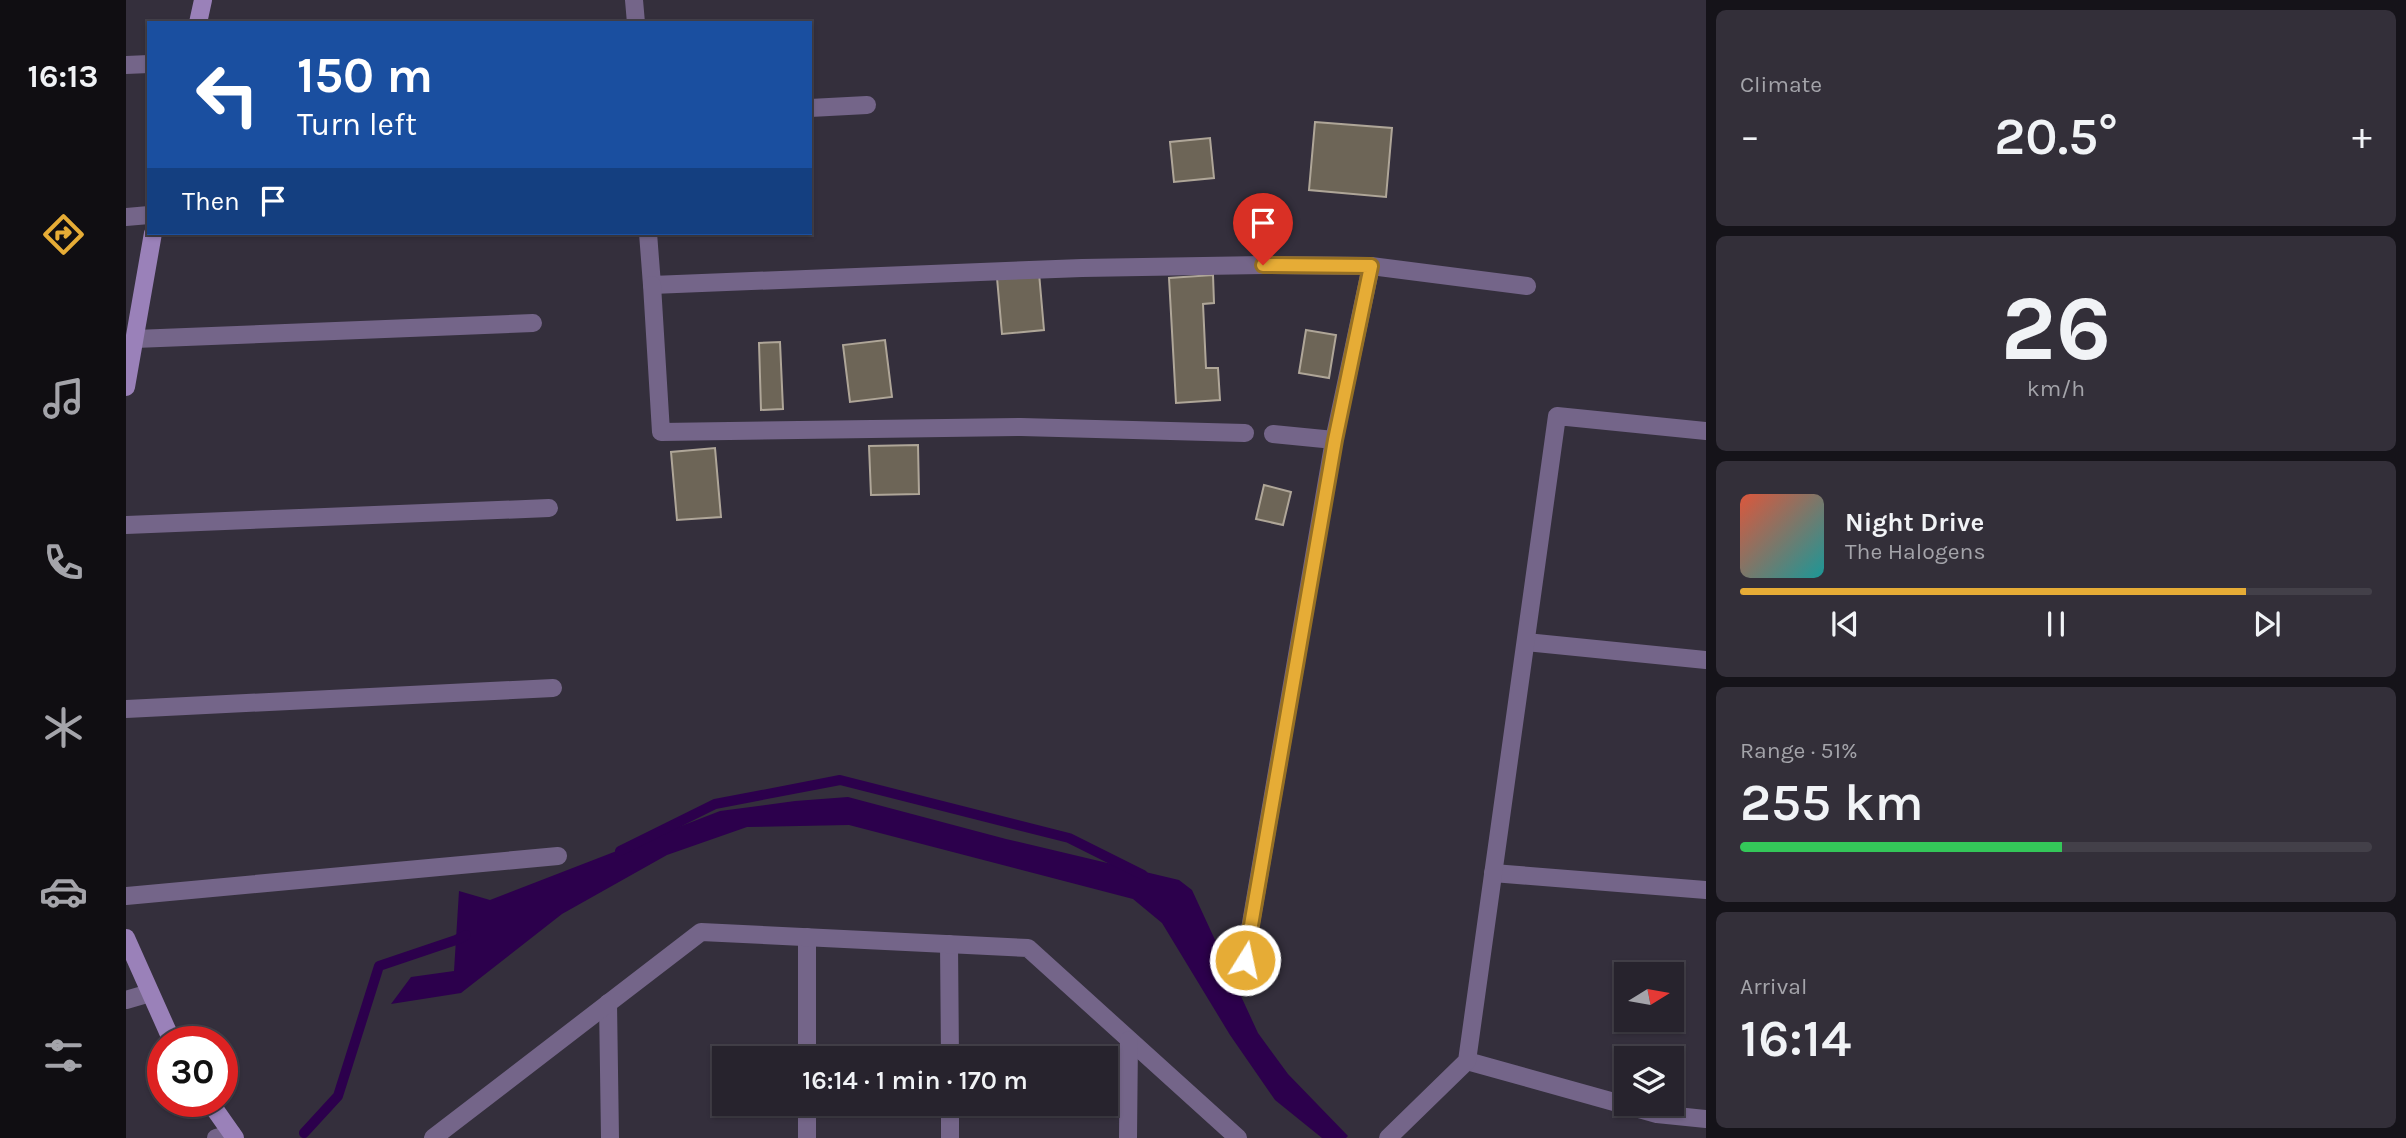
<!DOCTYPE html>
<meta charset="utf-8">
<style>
:root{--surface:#27232d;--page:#332f39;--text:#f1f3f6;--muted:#a4a4aa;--line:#434049;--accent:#e6ac36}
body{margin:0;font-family:Karla,sans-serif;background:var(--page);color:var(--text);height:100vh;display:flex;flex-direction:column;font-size:26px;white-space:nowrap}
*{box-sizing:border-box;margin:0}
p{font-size:23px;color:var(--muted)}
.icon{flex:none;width:38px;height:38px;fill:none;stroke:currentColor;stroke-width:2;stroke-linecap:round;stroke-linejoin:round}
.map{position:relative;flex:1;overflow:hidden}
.panel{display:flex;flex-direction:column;gap:10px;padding:10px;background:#151319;width:700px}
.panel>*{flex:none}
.hud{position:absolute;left:21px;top:21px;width:665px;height:214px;border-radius:0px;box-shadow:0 2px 5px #0004,0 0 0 2px var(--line);background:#1a4fa0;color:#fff;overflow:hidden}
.needle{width:46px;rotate:79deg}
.buttons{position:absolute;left:1488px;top:962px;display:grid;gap:14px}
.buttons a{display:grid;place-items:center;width:70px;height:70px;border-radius:0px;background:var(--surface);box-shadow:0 2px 5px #0004,0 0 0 2px var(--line);font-size:35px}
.speed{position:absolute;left:21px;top:1026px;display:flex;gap:14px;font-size:35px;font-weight:700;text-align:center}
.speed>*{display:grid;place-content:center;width:91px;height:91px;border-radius:50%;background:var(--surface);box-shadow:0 2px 5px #0004,0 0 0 2px var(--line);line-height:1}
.speed .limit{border:10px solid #d22;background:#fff;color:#111}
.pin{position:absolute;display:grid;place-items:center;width:60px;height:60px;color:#fff;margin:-72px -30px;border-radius:50% 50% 50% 0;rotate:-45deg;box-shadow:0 0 7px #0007}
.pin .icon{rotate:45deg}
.me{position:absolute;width:77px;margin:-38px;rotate:10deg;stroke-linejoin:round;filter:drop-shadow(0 0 5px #0008)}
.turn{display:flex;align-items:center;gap:24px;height:147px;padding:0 35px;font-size:32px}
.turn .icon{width:91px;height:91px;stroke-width:2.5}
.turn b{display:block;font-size:49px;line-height:60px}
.then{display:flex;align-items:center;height:66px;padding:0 35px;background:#0003;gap:14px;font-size:26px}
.big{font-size:52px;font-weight:600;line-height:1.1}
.panel .tile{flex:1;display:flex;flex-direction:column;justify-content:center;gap:10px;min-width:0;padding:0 24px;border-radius:10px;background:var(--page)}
.panel .dial{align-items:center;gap:0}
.dial b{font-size:91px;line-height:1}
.song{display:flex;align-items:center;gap:21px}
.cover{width:84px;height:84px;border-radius:10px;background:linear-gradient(135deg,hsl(10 70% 55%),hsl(180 70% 35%))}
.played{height:7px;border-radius:4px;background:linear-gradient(90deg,var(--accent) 80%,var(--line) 80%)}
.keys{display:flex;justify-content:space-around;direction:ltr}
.heat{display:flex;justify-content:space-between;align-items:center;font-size:38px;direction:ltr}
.charge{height:10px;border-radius:5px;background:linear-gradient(90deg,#34c759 51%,var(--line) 0)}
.trip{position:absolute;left:586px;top:1046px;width:406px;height:70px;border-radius:0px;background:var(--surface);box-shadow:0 2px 5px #0004,0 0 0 2px var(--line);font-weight:600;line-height:70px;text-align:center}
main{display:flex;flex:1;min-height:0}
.tab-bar{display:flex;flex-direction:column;width:126px;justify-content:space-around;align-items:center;background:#100e12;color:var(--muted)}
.tab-bar .icon{width:49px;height:49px}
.tab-bar .on{color:var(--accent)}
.tab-bar b{font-size:32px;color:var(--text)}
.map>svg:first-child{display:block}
</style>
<main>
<nav class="tab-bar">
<b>16:13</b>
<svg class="icon on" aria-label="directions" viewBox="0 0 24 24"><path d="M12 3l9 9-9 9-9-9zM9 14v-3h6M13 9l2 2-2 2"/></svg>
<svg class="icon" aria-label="music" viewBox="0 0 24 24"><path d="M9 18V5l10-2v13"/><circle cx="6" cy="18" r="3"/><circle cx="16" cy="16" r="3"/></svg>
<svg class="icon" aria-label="phone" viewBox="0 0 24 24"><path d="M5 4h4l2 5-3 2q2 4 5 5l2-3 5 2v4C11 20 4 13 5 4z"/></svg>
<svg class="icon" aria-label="climate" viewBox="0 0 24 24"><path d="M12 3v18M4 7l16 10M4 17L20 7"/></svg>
<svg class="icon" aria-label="car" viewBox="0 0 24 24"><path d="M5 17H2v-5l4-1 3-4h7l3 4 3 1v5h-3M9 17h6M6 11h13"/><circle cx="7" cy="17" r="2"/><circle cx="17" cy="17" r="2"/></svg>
<svg class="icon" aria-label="filters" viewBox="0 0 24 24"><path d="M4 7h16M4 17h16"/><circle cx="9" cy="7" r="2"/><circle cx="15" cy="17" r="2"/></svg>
</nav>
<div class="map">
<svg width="1580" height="1138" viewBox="0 0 1580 1138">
<rect width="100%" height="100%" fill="#342f3c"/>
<polygon fill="#2c004c" points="722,797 880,839 1053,880 1066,890 1132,1033 1162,1074 1222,1136 1220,1138 1196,1138 1149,1100 1104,1035 1036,923 1007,899 723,825 621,827 541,855 436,914 335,993 265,1004 285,977 328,971 333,891 364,900 594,811 669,801"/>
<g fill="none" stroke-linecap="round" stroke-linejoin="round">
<g stroke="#2c004c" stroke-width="10">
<polyline points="494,851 589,804 714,780 943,838 1017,875"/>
<polyline points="178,1133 212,1096 253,966 330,940 340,935"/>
</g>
</g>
<g fill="#6d6557" stroke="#afa698" stroke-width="2">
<polygon points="1189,122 1266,128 1260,197 1183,190"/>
<polygon points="1084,138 1088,178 1048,182 1044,142"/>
<polygon points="913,273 918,330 876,334 871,278"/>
<polygon points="1087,275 1088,303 1077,304 1080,368 1092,368 1094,400 1050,403 1043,278"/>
<polygon points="1180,330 1210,335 1203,378 1173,373"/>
<polygon points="759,340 766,397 724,402 717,345"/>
<polygon points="654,342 657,409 635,410 633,343"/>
<polygon points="792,445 793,494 745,495 743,446"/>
<polygon points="589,448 595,517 551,520 545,452"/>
<polygon points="1138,485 1165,492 1157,525 1130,519"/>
</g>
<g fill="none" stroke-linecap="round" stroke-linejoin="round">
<g stroke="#746589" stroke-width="18">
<polyline points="508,0 510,23"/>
<polyline points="0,65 23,64"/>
<polyline points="684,108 741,105"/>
<polyline points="0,217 23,215"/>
<polyline points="522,233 526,285 956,268 1137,265 1245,266 1401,286"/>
<polyline points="526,285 535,432 895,427 1119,433"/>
<polyline points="9,339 407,323"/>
<polyline points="1147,434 1208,440"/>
<polyline points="0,525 423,508"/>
<polyline points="1400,642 1580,660"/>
<polyline points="0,709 427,688"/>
<polyline points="1367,873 1580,890"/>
<polyline points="0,896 432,856"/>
<polyline points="681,937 681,1059"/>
<polyline points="823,944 824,1059"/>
<polyline points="1114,987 1208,440 1245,266"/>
<polyline points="0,1000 24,993"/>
<polyline points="482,1003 484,1138"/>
<polyline points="1341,1061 1531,1114 1580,1119"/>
<polyline points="681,1104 681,1138"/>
<polyline points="824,1104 824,1138"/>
<polyline points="90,1138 106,1134"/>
<polyline points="307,1138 575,932 902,948 1112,1138"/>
<polyline points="1002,1138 1003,1040"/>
<polyline points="1262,1138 1341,1061 1431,416 1580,431"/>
</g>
<g stroke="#9a81b9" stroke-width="18">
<polyline points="72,23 77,0"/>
<polyline points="0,387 27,233"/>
<polyline points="0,938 46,1041"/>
<polyline points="83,1101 109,1138"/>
</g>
</g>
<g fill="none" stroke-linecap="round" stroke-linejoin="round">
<defs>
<polyline id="route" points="1119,960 1209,440 1245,266 1137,265"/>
</defs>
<use href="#route" stroke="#967023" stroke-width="18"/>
<use href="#route" stroke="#e6ac36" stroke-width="12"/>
</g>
</svg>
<div class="buttons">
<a><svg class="needle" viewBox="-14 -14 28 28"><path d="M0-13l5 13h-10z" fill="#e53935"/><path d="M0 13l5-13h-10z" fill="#a4a4aa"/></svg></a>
<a><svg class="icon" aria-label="layers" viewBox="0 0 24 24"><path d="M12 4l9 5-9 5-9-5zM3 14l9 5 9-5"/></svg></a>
</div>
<div class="speed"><div class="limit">30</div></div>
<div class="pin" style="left:1137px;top:265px;background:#d93025"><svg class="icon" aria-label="arrive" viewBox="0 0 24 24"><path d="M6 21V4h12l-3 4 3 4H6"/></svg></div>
<svg class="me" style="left:1119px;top:960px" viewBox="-20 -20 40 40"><circle r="17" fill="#e6ac36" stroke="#fff" stroke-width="3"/><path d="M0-11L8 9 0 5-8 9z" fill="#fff"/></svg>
<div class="trip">16:14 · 1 min · 170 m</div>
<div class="hud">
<div class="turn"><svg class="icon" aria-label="left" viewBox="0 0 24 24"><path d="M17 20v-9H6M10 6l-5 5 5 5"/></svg><div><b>150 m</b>Turn left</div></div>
<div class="then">Then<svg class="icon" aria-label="arrive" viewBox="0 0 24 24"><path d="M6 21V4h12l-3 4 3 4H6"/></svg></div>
</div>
</div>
<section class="panel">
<div class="tile"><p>Climate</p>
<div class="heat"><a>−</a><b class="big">20.5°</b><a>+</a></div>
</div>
<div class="tile dial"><b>26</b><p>km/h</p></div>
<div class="tile">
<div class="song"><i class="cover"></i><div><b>Night Drive</b><p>The Halogens</p></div></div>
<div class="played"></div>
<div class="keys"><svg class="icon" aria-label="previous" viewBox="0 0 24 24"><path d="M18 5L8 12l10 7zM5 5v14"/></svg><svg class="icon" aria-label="pause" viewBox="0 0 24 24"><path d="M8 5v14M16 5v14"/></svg><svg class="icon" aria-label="next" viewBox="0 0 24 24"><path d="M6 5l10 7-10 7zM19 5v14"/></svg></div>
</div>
<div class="tile"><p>Range · 51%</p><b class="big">255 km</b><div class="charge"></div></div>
<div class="tile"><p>Arrival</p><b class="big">16:14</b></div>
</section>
</main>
